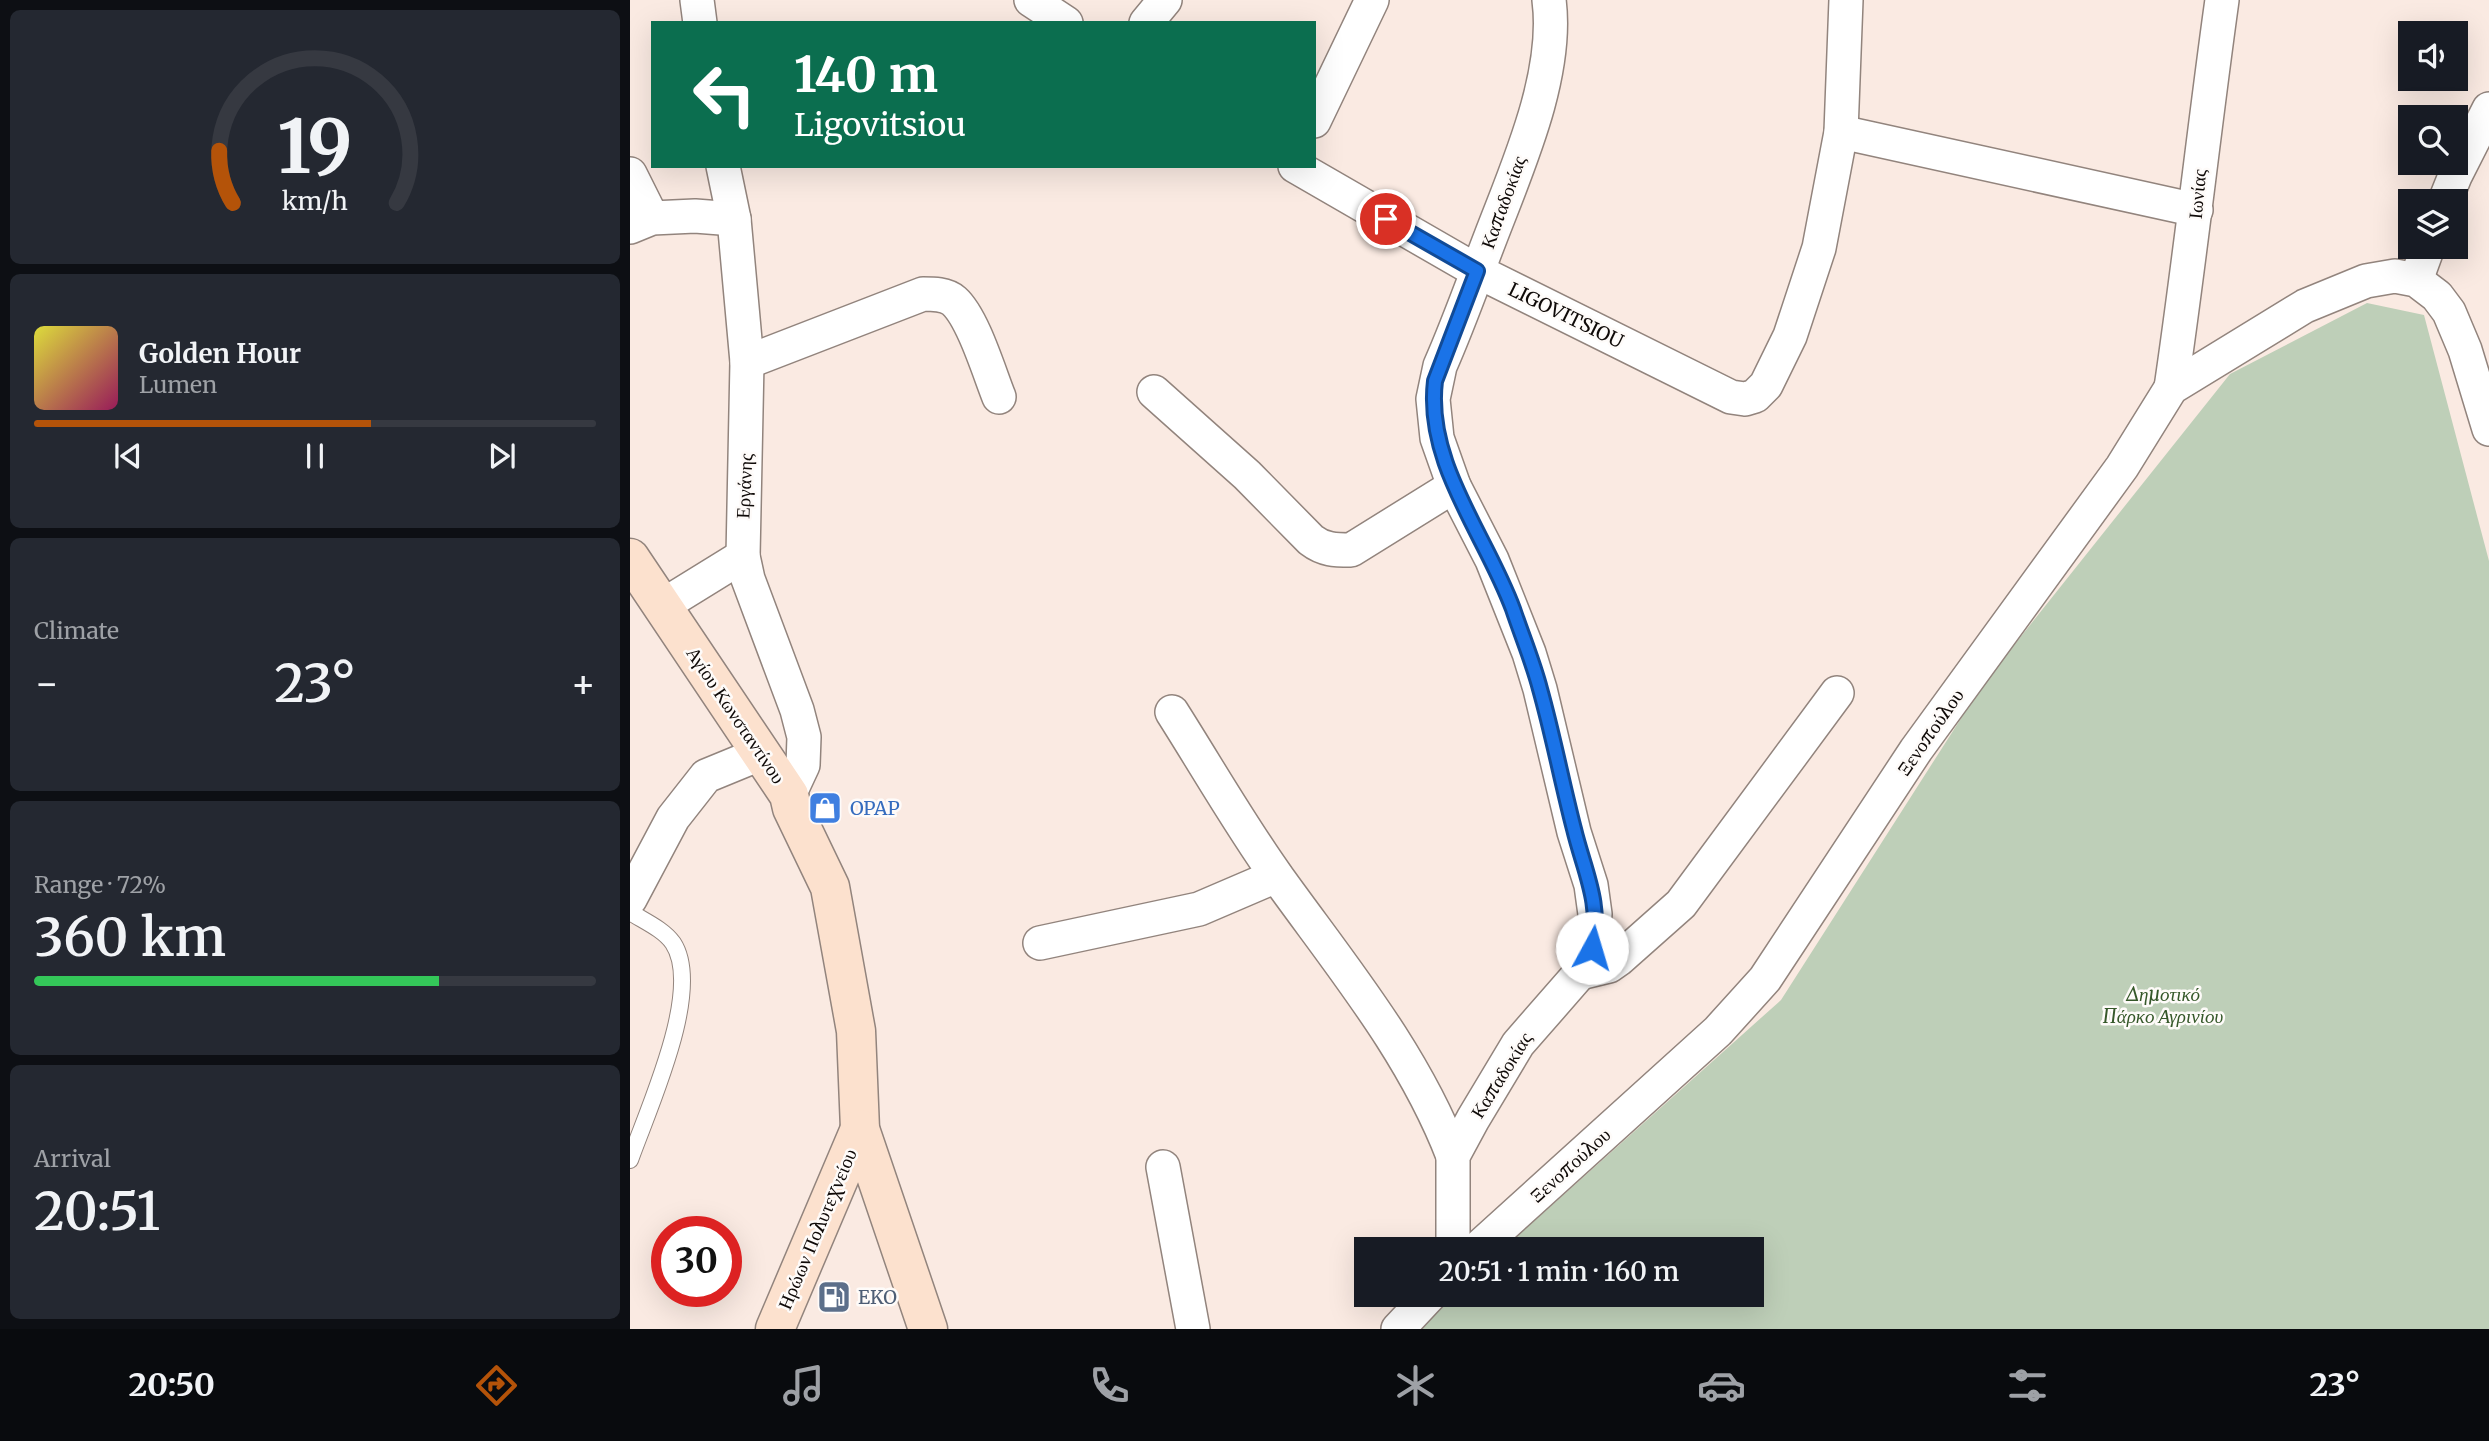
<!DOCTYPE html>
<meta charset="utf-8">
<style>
:root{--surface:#171b24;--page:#242831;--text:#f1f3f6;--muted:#9ea1a6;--line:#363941;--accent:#b45309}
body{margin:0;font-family:Merriweather,serif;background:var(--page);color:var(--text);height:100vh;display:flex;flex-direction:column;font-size:26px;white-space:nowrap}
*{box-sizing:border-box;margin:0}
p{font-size:23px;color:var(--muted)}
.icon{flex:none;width:38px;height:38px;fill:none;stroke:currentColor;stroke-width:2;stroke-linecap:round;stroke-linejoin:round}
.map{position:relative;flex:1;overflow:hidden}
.drawer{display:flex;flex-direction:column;gap:10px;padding:10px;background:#0d0f14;width:630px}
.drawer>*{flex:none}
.hud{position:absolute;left:21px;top:21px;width:665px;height:147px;border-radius:0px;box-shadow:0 7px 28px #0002;background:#0b6e4f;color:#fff;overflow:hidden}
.tools{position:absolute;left:1768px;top:21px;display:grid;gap:14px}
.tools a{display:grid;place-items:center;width:70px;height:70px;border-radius:0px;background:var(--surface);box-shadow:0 7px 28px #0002;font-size:35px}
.speed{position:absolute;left:21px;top:1216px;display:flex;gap:14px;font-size:35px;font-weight:700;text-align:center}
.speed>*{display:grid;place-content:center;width:91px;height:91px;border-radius:50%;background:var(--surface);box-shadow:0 7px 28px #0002;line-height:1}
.speed .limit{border:10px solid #d22;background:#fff;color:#111}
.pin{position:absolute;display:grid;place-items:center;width:60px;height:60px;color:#fff;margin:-30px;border:4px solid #fff;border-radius:50%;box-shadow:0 2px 7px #0007}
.me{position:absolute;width:77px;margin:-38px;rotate:6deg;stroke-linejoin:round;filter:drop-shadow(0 0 5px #0008)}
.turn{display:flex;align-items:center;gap:24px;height:147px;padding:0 28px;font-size:32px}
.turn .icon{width:91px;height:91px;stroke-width:2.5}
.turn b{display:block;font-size:49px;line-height:60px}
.big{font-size:52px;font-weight:600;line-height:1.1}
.drawer .widget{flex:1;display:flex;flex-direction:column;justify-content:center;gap:10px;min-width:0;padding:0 24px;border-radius:10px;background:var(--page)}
.drawer .dial{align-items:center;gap:0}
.dial svg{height:182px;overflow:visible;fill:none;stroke:var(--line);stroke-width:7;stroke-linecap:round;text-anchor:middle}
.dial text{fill:var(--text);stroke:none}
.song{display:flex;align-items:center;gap:21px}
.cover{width:84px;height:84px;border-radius:10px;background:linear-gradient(135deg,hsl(60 70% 55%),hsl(330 70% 35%))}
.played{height:7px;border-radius:4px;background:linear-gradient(90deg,var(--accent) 60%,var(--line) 60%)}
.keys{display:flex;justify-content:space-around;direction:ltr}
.heat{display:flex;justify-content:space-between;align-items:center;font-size:38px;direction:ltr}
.charge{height:10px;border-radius:5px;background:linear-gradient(90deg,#34c759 72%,var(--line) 0)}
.trip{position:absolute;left:724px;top:1237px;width:410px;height:70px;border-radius:0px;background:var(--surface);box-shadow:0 7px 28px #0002;font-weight:600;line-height:70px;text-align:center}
.tab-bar{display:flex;height:112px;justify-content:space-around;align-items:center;background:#090b0e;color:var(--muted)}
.tab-bar .icon{width:49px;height:49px}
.tab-bar .active{color:var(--accent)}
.tab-bar b{font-size:32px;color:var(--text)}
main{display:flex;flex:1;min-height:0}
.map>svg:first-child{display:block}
</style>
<main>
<section class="drawer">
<div class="widget dial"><svg viewBox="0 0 100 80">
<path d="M14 69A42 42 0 1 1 86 69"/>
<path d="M14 69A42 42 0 0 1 8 46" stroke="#b45309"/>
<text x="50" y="56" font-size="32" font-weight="700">19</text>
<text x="50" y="72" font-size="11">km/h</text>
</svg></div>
<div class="widget">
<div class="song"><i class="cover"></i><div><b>Golden Hour</b><p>Lumen</p></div></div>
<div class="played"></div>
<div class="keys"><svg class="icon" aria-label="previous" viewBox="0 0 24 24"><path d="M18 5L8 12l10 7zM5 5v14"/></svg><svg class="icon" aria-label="pause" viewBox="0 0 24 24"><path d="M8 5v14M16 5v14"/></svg><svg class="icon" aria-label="next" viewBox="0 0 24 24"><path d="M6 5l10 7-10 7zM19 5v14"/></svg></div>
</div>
<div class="widget"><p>Climate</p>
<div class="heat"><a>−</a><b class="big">23°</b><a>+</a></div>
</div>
<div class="widget"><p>Range · 72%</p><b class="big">360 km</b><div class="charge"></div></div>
<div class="widget"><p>Arrival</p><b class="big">20:51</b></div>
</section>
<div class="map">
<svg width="1859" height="1329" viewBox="0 0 1859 1329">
<rect width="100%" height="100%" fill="#faeae2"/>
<polygon fill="#becfb8" points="1737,303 1794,315 1859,561 1859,1329 792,1329 824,1295 1122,1295 1122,1250 873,1249 1151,1000 1353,684 1600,374"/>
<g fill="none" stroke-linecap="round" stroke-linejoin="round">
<defs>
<path id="lane" d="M0,912C14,921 33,929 43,943C74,990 17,1111 0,1160"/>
<g id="street">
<polyline points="67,0 70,23"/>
<polyline points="401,0 436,23"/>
<polyline points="516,23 535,0"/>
<polyline points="684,121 742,0"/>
<polyline points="1211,132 1566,210"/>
<polyline points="93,166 104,219 117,362 113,556 118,579 167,710 174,737 173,765 159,795"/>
<polyline points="665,166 847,271 1101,397 1115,399 1125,396 1136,385 1160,336 1189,248 1211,132 1216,0"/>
<polyline points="0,174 22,218"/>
<polyline points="1815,201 1825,176 1859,109"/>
<polyline points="0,227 22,218 65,216 104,219"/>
<polyline points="1786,280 1798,247"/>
<path d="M117,362L293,294C303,294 316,294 324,301C343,318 359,372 369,397"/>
<path d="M1541,388C1560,259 1574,129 1592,0"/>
<path d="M524,392L617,475L681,540C694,550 705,550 721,550L824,486"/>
<polyline points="32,606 113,556"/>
<path d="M542,712C577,767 610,825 648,878C712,967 783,1052 823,1156"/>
<polyline points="0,899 43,818 76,776 132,753"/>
<polyline points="410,943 569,909 646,876"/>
<polyline points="950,973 979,966 989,959 1051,904 1207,693"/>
<polyline points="533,1167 563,1329"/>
<path d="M823,1250V1156L843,1119L888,1044L950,973L962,948L965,914L961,885L944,832L910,689L899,653L862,560L824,486L807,438L803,399L810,366C829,323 844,280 861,236C887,168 929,75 919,0"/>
<polyline points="846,1250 1088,1031 1135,979 1286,750 1492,467 1541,388 1675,306 1736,281 1765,276 1786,280 1807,296 1819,312 1835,350 1859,429"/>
<polyline points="768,1329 800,1295"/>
</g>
<g id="secondary">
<polyline points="0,558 159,795 162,808 200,887 226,1031 230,1129 298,1329"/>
<polyline points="145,1329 230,1129"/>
</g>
</defs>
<use href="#lane" stroke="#92847d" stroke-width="18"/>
<use href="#street" stroke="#92847d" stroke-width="36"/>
<use href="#secondary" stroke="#92847d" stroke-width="41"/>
<use href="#lane" stroke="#fff" stroke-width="16"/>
<use href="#street" stroke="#fff" stroke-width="33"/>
<use href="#secondary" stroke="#fce1ce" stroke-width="38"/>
</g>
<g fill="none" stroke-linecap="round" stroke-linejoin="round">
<defs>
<path id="route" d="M756,219L847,271L805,381C795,463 856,535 883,609C892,636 903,662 910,689C923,735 932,783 944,829C954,871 972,903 962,948"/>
</defs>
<use href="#route" stroke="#114b97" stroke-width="18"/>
<use href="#route" stroke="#1a73e8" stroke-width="12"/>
</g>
<defs>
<symbol id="shop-square" viewBox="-11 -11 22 22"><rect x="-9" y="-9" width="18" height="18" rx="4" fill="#3f7fe0" stroke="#fefbf9"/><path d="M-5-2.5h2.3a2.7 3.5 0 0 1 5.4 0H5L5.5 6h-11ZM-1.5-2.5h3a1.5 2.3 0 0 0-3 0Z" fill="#fff"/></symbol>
<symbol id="fuel-square" viewBox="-11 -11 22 22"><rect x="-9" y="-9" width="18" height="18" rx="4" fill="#5c6f8a" stroke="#fefbf9"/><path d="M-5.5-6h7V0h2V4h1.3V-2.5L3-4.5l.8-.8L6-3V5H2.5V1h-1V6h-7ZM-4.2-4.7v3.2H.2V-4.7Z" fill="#fff"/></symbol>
</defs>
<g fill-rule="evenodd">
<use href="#shop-square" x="176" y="789" width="38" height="38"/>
<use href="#fuel-square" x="185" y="1278" width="38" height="38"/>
</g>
<g text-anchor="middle" stroke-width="5" stroke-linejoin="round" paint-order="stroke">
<g font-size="19" fill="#0f0a08" stroke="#fefbf9">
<text transform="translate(1567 194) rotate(-85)" y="7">Ιωνίας</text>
<text transform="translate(873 202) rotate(-70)" y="7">Καπαδοκίας</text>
<text transform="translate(936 315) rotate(26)" y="7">LIGOVITSIOU</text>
<text transform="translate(114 486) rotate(-87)" y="7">Εργάνης</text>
<text transform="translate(106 715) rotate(56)" y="7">Αγίου Κωνσταντίνου</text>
<text transform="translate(1300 732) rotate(-55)" y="7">Ξενοπούλου</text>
<text transform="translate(871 1075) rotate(-58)" y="7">Καπαδοκίας</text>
<text transform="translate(940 1165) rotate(-42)" y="7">Ξενοπούλου</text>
<text transform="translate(187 1229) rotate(-67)" y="7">Ηρώων Πολυτεχνείου</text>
</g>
<g font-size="19" fill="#366cbe" stroke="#fefbf9" text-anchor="start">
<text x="220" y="815">OPAP</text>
</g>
<g font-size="19" font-style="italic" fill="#355829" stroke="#fefbf9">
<text x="1533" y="1001">Δημοτικό<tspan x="1533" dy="22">Πάρκο Αγρινίου</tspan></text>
</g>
<g font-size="19" fill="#4e5e75" stroke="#fefbf9" text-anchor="start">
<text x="228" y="1304">EKO</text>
</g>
</g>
</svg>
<div class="tools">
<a><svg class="icon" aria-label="sound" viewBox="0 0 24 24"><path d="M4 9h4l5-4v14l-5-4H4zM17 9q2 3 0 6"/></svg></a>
<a><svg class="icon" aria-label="search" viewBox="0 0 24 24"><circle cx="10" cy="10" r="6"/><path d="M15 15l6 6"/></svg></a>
<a><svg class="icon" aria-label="layers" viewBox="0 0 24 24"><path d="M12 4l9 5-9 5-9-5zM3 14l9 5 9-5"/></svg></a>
</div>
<div class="speed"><div class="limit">30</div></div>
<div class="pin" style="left:756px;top:219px;background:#d93025"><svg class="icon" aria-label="arrive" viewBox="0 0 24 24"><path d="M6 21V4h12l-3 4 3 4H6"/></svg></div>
<svg class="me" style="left:962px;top:948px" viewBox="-20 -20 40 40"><circle r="19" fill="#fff"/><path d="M0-13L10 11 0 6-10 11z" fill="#1a73e8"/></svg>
<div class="trip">20:51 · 1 min · 160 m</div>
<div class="hud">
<div class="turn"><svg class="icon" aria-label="left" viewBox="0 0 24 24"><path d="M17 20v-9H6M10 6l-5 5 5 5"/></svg><div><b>140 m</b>Ligovitsiou</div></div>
</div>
</div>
</main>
<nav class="tab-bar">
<b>20:50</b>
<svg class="icon active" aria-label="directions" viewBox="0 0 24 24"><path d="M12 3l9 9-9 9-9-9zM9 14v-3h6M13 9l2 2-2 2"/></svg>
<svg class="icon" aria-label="music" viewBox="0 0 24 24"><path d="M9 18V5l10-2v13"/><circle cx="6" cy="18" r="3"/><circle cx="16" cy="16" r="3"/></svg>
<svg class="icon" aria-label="phone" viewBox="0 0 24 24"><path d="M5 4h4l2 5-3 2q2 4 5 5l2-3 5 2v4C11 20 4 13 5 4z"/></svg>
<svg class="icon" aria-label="climate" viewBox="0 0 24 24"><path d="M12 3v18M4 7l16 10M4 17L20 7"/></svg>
<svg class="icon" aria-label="car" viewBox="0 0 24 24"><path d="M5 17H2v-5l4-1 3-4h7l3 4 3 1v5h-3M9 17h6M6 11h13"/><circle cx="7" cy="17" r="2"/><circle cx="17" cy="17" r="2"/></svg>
<svg class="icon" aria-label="filters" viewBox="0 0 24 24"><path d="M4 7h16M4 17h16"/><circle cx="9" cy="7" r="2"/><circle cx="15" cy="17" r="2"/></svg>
<b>23°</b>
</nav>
